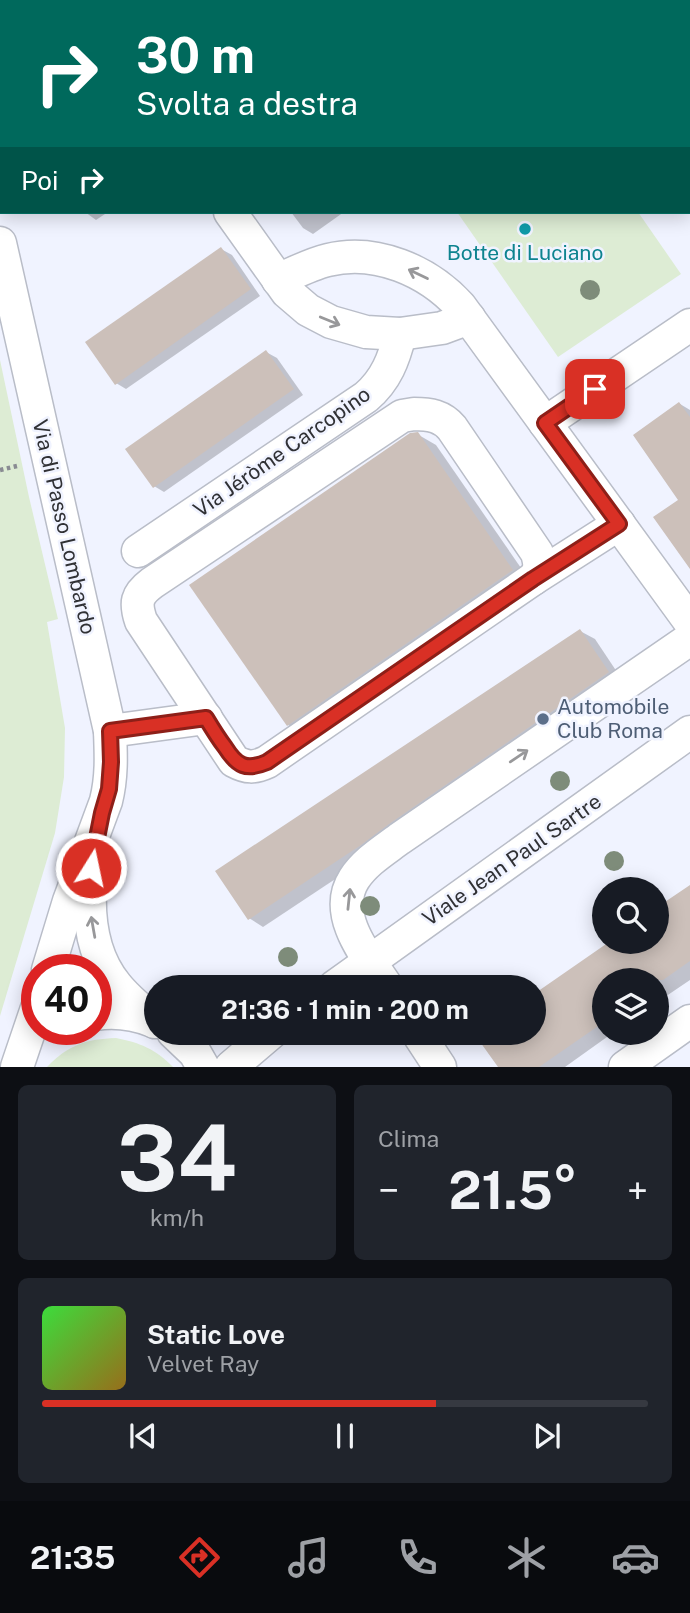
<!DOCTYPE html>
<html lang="it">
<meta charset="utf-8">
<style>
:root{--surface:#171b24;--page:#20242c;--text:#f1f3f6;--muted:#9ea1a6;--line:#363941;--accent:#d93025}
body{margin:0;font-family:"Public Sans",sans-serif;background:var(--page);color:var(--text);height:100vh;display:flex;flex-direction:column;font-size:26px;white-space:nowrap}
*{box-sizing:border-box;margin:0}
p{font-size:23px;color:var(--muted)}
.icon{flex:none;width:38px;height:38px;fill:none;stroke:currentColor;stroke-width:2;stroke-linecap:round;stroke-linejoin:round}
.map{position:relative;height:1067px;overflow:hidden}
.details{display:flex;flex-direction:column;gap:18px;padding:18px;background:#0d0f14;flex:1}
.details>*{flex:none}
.banner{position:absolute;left:0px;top:0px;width:691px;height:214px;box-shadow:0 4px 18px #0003;background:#00695c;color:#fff;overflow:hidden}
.controls{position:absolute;left:592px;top:877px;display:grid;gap:14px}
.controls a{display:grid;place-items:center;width:77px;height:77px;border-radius:50%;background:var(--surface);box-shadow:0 4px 18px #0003;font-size:35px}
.speed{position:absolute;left:21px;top:954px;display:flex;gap:14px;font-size:35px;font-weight:700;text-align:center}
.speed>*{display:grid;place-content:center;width:91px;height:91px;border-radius:50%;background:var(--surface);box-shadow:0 4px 18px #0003;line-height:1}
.speed .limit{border:10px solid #d22;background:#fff;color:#111}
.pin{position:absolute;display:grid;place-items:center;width:60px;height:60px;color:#fff;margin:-30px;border-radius:14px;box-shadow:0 4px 10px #0006}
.me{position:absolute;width:77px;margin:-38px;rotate:10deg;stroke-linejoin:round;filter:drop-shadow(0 0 5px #0008)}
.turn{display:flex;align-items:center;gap:24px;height:147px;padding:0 21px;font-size:32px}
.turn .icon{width:91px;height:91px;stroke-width:2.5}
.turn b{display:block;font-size:49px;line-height:60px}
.then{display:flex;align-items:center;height:66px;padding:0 21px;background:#0003;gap:14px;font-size:26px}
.big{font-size:52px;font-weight:700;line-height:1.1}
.details .widget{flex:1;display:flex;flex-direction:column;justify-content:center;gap:10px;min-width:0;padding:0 24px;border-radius:10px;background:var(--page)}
.details .dial{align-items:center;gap:0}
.dial b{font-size:91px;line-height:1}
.song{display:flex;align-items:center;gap:21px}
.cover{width:84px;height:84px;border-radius:10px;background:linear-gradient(135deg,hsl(120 70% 55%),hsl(40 70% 35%))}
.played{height:7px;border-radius:4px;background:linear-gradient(90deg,var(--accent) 65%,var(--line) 65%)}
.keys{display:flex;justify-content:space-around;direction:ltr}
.heat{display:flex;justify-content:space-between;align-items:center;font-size:38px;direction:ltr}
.details .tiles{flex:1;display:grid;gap:18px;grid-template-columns:1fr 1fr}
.widget:last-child{grid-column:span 2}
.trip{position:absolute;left:144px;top:975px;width:402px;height:70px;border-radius:35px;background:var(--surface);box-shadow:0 4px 18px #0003;font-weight:700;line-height:70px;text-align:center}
.dock{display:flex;height:112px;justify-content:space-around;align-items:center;background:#090b0e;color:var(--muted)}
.dock .icon{width:49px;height:49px}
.dock .selected{color:var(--accent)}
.dock b{font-size:32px;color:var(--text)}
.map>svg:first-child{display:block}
</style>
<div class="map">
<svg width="690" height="1067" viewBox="0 0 690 1067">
<rect width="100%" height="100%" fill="#f0f3ff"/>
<g fill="#ddecd4">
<polygon points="457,212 638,212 681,274 558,357"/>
<polygon points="0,360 29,497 58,619 47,622 65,728 64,777 55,833 0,1016"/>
<path d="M116,1038C141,1043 155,1049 173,1067H47C68,1045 86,1039 116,1038Z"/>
</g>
<g fill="#0003">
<polygon points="142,0 202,0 203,2 144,2"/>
<polygon points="274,0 331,0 333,2 275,2"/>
<polygon points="408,0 466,0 468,2 409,2"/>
<polygon points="559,0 616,0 618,2 560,2"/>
<polygon points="85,212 108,212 96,220"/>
<polygon points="291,212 344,212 313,234 303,228"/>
<polygon points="221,249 232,255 260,296 126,389 116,383"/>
<polygon points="266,352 277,358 303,395 164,492 154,486"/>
<polygon points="680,404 690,410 690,566 681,500"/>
<polygon points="417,434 436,445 530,581 306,735 288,725"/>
<polygon points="580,631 595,639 623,681 376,852 263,927 249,918"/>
<polygon points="690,887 690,980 656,1003 656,980 604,980 604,1032 614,1032 565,1067 500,1067 534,1032 534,996 612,942 656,942"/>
</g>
<g fill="#ccc0ba">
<polygon points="221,247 251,289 115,385 85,342"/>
<polygon points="266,350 294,389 153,488 125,449"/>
<polygon points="679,402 690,417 690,569 653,517 678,500 633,435"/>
<polygon points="418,432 513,570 287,726 189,585 410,433"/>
<polygon points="580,629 609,672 389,824 361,845 248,920 215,871"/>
<polygon points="690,885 690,961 663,980 604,980 604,1022 539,1067 498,1067 473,1032 534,1032 534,994 609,942 656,942 656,908"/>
</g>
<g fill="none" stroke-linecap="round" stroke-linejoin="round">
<defs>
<g id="minor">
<polyline points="80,0 81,2"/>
<polyline points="661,0 662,2"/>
<polyline points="690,42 690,43"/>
<polyline points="230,212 287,292 308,310 331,322 366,332 400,334 442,328 469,318"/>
<path d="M0,243L110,731C111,755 112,777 106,801L69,901L48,970"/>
<path d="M278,280C294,273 311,264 328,260C376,248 428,271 460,306L690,622"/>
<path d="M414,414C430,414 442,416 452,428L537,553C540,564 541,570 533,579L267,762C254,768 247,768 234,761L141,621C135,603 136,595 152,583L402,416Z"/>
<polyline points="545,423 690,325"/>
<path d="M138,551L366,397C386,380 394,359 400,334"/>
<polyline points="533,579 619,524"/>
<polyline points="110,731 206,718"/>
<path d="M92,866C87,905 89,952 116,985C127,999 141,1010 155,1022"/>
<polyline points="334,987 690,732"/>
<path d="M387,987C368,958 331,915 354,879C365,862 383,851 399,839L690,639"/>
<path d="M96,1014C116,1011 135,1014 153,1021"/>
<polyline points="173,1032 195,1053 203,1067"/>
<polyline points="417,1032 440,1067"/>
<polyline points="17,1067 37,1008"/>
<polyline points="231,1067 272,1032"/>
<polyline points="625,1067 690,1021"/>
</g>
</defs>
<use href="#minor" stroke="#b9bdc8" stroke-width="35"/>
<polyline stroke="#898b92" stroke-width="4.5" stroke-dasharray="3.5 3.5" stroke-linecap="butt" points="0,470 17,466"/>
<use href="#minor" stroke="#fff" stroke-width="32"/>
</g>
<g fill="#7e8c7a">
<circle cx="590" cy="290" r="10"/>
<circle cx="560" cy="781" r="10"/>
<circle cx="614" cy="861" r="10"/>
<circle cx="370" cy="906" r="10"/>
<circle cx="288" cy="957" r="10"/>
</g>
<defs><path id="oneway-shaft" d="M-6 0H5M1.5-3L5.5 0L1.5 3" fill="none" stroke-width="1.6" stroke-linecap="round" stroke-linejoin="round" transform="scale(1.75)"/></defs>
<g stroke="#98989a">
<use href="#oneway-shaft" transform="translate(418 274) rotate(-154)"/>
<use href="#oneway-shaft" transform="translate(330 321) rotate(22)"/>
<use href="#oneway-shaft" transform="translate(519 756) rotate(-34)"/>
<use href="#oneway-shaft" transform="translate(349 899) rotate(-84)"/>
<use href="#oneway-shaft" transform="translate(93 927) rotate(-100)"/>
</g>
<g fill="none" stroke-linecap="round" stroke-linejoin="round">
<defs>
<path id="route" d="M91,868L102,813L109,789L111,762L110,731L206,718C212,728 218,738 225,747C237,766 246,771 267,762L533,579L619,524L545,423L595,389"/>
</defs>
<use href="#route" stroke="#8d1f18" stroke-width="18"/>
<use href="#route" stroke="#d93025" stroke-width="12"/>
</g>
<circle fill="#0f9aa8" stroke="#f0f3ff" stroke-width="2.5" cx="525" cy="229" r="7"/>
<circle fill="#5c6f8a" stroke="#f0f3ff" stroke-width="2.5" cx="543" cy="719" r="7"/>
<g text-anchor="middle" stroke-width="5" stroke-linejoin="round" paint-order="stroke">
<g font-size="21" fill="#0d838f" stroke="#f0f3ff">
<text x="525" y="260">Botte di Luciano</text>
</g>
<g font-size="21" fill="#303135" stroke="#f0f3ff">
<text transform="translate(282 452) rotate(-35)" y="7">Via Jéròme Carcopino</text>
<text transform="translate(64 527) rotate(77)" y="7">Via di Passo Lombardo</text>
<text transform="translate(512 860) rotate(-35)" y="7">Viale Jean Paul Sartre</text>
</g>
<g font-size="21" fill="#4e5e75" stroke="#f0f3ff" text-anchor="start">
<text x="557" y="714">Automobile<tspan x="557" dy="24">Club Roma</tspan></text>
</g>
</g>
</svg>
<div class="controls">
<a><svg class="icon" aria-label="search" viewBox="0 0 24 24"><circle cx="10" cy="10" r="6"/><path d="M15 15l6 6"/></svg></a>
<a><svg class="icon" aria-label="layers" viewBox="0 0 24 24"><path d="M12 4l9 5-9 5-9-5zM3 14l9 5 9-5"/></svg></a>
</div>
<div class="speed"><div class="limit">40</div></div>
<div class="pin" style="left:595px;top:389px;background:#d93025"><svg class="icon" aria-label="arrive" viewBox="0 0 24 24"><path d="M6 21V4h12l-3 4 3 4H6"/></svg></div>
<svg class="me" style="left:91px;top:868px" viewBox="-20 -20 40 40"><circle r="17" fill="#d93025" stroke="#fff" stroke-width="3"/><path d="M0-11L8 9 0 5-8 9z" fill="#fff"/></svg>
<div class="trip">21:36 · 1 min · 200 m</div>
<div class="banner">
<div class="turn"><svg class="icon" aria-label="right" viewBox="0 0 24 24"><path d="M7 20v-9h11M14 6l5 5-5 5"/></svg><div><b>30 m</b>Svolta a destra</div></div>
<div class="then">Poi<svg class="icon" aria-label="right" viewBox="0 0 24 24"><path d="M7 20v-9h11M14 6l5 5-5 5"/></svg></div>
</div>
</div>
<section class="details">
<div class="tiles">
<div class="widget dial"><b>34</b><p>km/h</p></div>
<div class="widget"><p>Clima</p>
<div class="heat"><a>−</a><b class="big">21.5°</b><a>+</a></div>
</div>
<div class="widget">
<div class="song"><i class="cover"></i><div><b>Static Love</b><p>Velvet Ray</p></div></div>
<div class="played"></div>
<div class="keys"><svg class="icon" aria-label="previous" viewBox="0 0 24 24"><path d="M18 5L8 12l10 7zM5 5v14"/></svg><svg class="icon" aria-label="pause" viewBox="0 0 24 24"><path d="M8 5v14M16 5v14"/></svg><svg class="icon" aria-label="next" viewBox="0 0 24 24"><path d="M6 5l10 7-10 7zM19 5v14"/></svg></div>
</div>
</div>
</section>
<nav class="dock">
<b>21:35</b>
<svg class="icon selected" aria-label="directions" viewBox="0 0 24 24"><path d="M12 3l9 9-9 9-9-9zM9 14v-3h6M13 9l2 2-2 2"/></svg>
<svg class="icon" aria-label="music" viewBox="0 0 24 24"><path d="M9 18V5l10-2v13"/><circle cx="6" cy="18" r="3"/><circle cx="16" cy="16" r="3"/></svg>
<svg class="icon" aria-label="phone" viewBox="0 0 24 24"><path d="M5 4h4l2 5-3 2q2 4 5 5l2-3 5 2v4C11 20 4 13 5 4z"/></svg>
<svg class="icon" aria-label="climate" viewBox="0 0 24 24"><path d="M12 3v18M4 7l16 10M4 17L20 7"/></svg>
<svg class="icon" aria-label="car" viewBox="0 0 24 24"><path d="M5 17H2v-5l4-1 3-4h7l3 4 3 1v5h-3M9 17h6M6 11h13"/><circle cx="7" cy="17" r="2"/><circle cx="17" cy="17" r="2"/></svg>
</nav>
